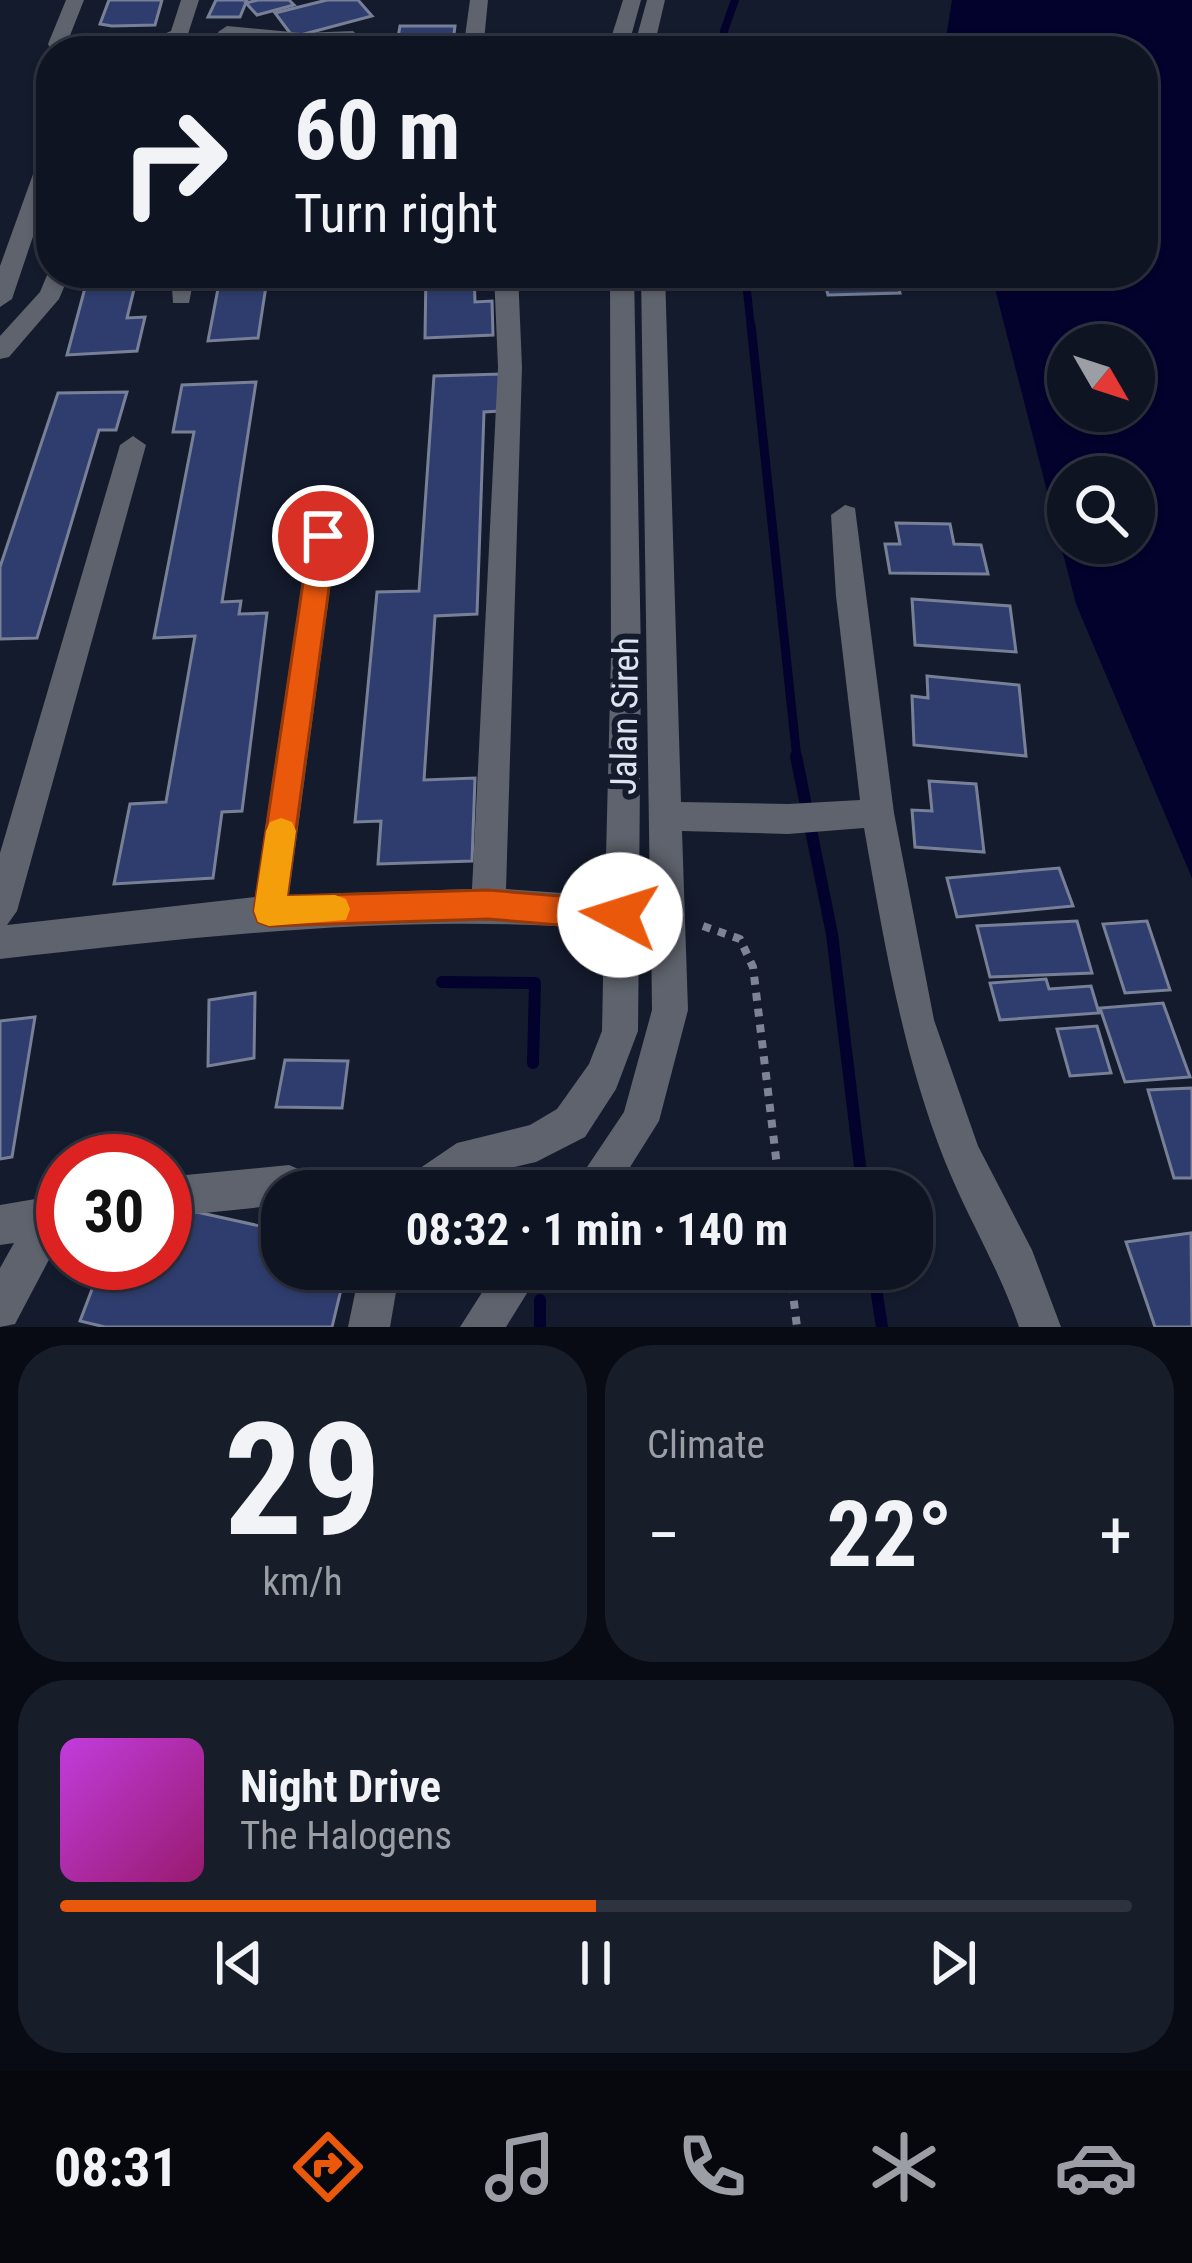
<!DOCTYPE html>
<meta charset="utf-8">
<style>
:root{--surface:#0f1422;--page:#181d2a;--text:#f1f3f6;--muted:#9b9ea5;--line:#2f3340;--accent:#ea580c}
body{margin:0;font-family:"Roboto Condensed",sans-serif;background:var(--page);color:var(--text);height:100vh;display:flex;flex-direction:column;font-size:45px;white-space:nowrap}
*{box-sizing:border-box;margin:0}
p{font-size:39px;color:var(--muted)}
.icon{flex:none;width:66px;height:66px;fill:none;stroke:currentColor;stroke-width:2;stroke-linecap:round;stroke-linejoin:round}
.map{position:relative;height:1327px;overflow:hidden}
.details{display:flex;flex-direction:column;gap:18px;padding:18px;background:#080b13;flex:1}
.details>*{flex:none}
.guide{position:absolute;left:36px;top:36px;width:1122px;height:252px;border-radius:48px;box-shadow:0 3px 9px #0004,0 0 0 3px var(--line);background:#0f1422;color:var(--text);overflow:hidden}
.needle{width:78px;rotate:129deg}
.buttons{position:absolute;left:1047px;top:324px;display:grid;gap:24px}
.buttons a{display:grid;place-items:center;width:108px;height:108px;border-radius:50%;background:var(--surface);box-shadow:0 3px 9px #0004,0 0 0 3px var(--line);font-size:60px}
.speed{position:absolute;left:36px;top:1134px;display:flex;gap:24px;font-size:60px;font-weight:700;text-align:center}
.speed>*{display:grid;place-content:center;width:156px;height:156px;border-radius:50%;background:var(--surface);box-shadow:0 3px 9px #0004,0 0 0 3px var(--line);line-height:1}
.speed .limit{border:18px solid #d22;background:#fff;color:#111}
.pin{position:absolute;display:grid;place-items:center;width:102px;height:102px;color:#fff;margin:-51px;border:6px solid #fff;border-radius:50%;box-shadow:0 3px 12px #0007}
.me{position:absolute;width:132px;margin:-66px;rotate:275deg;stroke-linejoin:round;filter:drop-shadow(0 0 9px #0008)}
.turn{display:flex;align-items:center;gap:42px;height:252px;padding:0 60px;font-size:54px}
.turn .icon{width:156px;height:156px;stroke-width:2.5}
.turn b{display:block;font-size:84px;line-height:102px}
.big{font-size:90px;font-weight:700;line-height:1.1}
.details .tile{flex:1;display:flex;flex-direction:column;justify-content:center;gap:18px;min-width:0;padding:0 42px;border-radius:48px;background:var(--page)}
.details .dial{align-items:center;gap:0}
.dial b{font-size:156px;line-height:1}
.song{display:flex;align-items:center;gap:36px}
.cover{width:144px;height:144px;border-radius:18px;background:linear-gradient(135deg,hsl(290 70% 55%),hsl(320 70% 35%))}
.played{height:12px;border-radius:6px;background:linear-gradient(90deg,var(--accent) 50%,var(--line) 50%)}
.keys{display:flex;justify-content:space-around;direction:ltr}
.heat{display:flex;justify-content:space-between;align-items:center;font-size:66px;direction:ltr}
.details .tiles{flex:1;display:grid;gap:18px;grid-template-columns:1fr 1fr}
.tile:last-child{grid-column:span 2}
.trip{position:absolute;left:261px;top:1170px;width:672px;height:120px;border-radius:48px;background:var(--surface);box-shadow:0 3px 9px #0004,0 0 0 3px var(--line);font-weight:700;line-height:120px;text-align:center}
.tab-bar{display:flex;height:192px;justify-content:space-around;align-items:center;background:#06080e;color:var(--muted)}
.tab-bar .icon{width:84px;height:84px}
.tab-bar .on{color:var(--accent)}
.tab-bar b{font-size:54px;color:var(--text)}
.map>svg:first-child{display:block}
</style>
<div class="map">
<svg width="1192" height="1327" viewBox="0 0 1192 1327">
<rect width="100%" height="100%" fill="#141b2d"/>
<path fill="#02022c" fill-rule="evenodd" d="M952,0H1192V878L1076,604L991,273H1143V51H944ZM1068,345H1134V411H1068ZM1068,477H1134V543H1068Z"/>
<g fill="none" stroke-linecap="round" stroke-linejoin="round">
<g stroke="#02022c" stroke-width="8">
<polyline points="726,51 724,31 735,0"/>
<polyline points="745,273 751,328"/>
</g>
<polyline stroke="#02022c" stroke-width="9" points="751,325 797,759"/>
<g stroke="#02022c" stroke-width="12">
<polyline points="796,756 832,934 863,1191"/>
<polyline points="442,982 535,983 533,1063"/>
<polyline points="873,1269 882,1327"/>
<polyline points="540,1300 540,1327"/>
</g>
</g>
<g fill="#2e3d6d" stroke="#778097" stroke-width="3">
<polygon points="109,0 162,0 155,25 112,26 100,24"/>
<polygon points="216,0 247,0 240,17 208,17"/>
<polygon points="258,0 289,0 294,5 257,15 246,3"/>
<polygon points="327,0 358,0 372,16 293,37 275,13"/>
<polygon points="400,26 455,26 453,42 397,43"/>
<polygon points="89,273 138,273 127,318 145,317 137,351 67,355"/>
<polygon points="221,273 268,273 258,338 208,341"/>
<polygon points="426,273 474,273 475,302 492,301 493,335 425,338"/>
<polygon points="822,273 895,273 900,293 828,295"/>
<polygon points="501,374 500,411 484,412 477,614 435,616 424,780 475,778 472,861 378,864 381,821 355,822 377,592 419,591 434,376"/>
<polygon points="256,382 222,602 241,601 239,614 267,613 242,811 222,812 213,878 114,884 130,804 166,802 195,636 154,638 194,432 173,432 182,385"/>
<polygon points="127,392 116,430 99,430 37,638 0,639 0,567 58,393"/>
<polygon points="896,523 950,524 954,544 981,545 988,574 890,573 885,544 900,544"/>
<polygon points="912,599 1010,606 1016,652 915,645"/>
<polygon points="927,676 1019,685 1026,756 914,745 912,696 928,698"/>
<polygon points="929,781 976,784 984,852 915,847 912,810 932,811"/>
<polygon points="1059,868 1073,906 957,917 947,878"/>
<polygon points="1077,921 1092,973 990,977 977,926"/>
<polygon points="1147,921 1170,990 1125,993 1103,924"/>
<polygon points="1046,979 1049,989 1091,986 1099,1013 1000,1020 990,983"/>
<polygon points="255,993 254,1058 208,1066 209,1000"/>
<polygon points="1163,1003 1190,1077 1125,1082 1100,1008"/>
<polygon points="35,1017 12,1157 0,1159 0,1021"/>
<polygon points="1097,1026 1111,1073 1070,1076 1057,1029"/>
<polygon points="285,1060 348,1061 342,1108 276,1107"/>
<polygon points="1192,1088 1192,1178 1174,1178 1148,1090"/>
<polygon points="165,1205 278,1230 274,1244 282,1245 282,1269 346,1269 332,1327 105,1327 80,1321 102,1263 165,1263"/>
<polygon points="1191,1233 1192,1327 1155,1327 1126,1242"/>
</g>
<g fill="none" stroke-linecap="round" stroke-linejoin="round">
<g stroke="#7e8493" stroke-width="8" stroke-dasharray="8 8" stroke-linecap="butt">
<polyline points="703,926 740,939 753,967 780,1191"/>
<polyline points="790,1269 797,1327"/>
</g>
<g fill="#5f636d" fill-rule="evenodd">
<polygon points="66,0 84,0 69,38 157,37 171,31 181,0 199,0 188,34 160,49 50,48 48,44"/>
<polygon points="470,0 488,0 483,51 463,51"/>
<polygon points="623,0 641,0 627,51 607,51"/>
<polygon points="647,0 665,0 653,51 633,51"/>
<polygon points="227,26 302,33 353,31 373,51 353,51 348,43 302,45 220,36 218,32"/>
<polygon points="51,146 51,183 12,299 0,307 0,266 41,152"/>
<polygon points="50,268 51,273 70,273 59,299 9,357 0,359 0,336 40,292"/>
<polygon points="171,273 195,273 189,303 173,303"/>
<path d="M494,273H518L522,367L506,889L605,896L611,656L610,273H634L641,656L639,899L650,900L641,273H665L681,802L788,804L860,800L836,596L831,515L845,505L855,508L894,813L934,1020L978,1146L1032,1250L1061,1327H1019C999,1268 967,1217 944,1159C902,1052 884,941 864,828L788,834L682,831L688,1010L659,1121L615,1191H571L624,1112L652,1010L651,932L639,931L638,1031L616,1089L585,1137L536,1162L479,1175L455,1191H401L407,1177L457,1143L530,1125L557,1109L589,1064L602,1031L604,929C398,913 205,936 0,959V853L120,445L133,436L146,445L17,911L7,925L255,897L309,536L323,526L337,536L289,895L472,889L498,367Z"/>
<polygon points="289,1165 317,1177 323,1191 282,1191 282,1205 165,1217 165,1177"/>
<polygon points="59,1195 63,1197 63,1233 15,1324 0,1327 0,1268 14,1243 0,1245 0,1205"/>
<polygon points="360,1269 400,1269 390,1327 348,1327"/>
<polygon points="497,1269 542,1269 506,1327 460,1327"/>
</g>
</g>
<polygon fill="#ea580c" stroke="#983908" stroke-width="3" points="323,526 336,536 287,896 488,890 620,901 631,905 636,915 631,926 620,930 488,919 269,926 258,922 254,911 310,536"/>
<polygon fill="#f59e0b" points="281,818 292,822 296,831 287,896 335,895 346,899 350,909 346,920 269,926 258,922 254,911 266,831 270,822"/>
<g text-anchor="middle" stroke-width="12" stroke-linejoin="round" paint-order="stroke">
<g font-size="36" fill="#dee3f0" stroke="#141b2d">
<text transform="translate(624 716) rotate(-89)" y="13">Jalan Sireh</text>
</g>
</g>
</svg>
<div class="buttons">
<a><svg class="needle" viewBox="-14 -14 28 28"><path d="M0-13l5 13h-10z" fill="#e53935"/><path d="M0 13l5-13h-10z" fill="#9b9ea5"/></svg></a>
<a><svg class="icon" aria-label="search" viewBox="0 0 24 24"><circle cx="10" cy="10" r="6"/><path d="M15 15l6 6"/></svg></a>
</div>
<div class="speed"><div class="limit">30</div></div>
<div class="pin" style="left:323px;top:536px;background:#d93025"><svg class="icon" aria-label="arrive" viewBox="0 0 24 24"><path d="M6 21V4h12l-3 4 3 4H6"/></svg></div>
<svg class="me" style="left:620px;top:915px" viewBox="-20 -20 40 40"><circle r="19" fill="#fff"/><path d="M0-13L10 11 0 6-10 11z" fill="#ea580c"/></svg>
<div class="trip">08:32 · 1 min · 140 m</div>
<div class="guide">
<div class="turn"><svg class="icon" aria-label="right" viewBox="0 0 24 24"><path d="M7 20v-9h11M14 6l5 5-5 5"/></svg><div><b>60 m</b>Turn right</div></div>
</div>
</div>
<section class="details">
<div class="tiles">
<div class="tile dial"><b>29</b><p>km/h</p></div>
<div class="tile"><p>Climate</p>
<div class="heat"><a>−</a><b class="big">22°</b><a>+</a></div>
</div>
<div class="tile">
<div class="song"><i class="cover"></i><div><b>Night Drive</b><p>The Halogens</p></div></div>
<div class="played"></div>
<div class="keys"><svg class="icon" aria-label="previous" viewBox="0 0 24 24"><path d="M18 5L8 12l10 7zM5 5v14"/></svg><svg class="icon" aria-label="pause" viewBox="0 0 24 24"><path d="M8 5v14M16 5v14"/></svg><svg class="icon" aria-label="next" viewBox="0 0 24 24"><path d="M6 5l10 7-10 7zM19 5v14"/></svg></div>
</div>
</div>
</section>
<nav class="tab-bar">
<b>08:31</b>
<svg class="icon on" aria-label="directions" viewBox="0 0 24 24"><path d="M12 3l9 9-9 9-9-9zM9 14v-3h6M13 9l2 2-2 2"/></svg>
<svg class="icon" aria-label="music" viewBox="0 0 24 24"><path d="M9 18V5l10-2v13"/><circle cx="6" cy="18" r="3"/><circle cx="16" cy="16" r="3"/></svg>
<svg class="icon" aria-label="phone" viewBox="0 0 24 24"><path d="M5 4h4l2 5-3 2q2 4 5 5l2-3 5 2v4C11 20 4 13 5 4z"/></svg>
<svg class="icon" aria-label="climate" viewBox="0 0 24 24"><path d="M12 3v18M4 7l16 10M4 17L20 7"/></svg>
<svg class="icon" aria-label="car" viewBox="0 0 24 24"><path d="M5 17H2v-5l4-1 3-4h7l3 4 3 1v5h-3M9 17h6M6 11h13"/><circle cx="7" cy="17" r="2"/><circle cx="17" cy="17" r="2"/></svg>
</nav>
